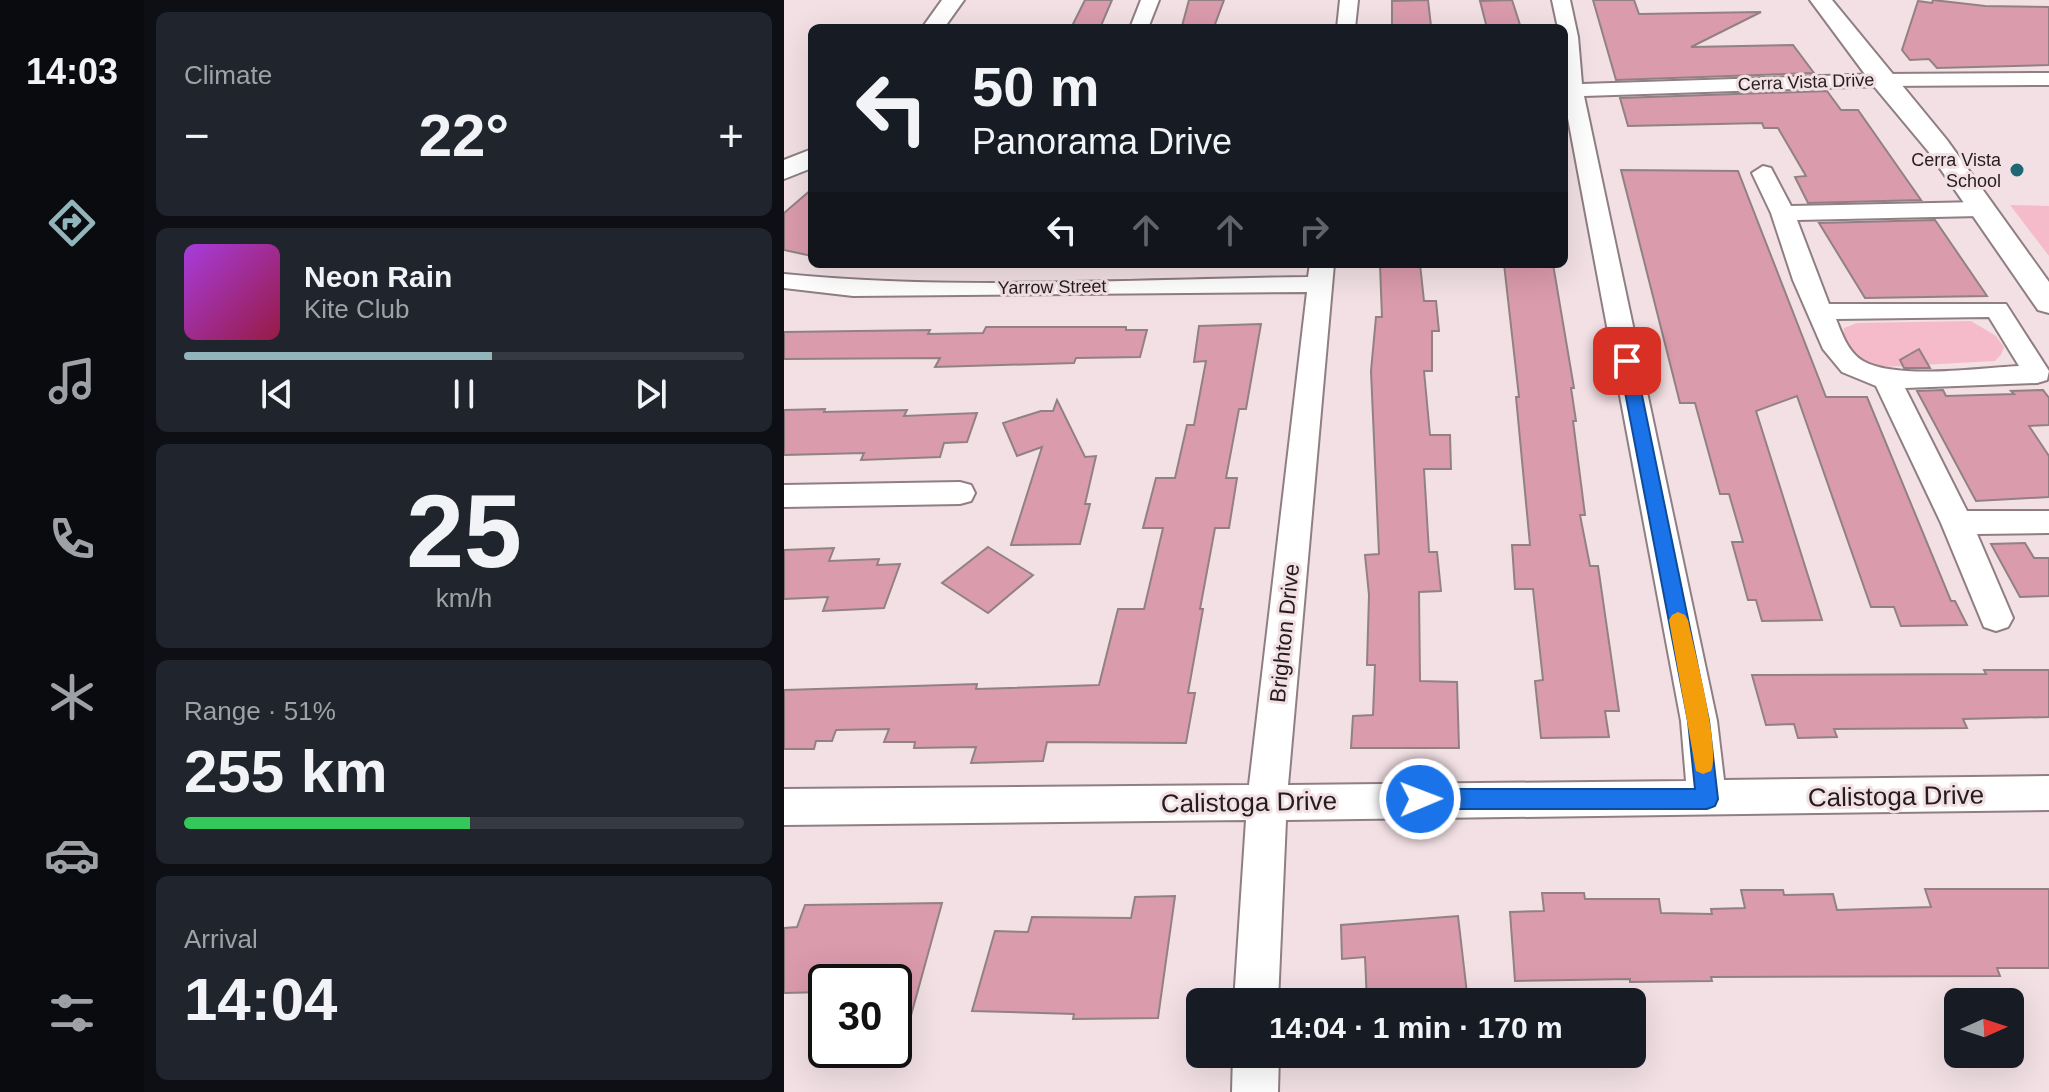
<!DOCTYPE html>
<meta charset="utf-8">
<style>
:root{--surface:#171b24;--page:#20242c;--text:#f1f3f6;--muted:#9ea1a6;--line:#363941;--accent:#92b4bb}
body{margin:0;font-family:Arial,sans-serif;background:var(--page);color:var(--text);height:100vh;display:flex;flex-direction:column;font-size:30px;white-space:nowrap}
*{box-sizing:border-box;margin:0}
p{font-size:26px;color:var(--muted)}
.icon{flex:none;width:44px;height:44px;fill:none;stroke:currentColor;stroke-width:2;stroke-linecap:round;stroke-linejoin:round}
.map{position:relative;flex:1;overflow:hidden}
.side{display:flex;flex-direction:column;gap:12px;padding:12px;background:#0d0f14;width:640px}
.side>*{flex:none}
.hud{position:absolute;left:24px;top:24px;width:760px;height:244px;border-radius:12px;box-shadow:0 8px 32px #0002;background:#171b24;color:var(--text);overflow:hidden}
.needle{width:52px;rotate:87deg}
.tools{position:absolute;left:1160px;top:988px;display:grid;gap:16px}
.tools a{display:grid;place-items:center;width:80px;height:80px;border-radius:12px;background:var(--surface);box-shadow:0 8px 32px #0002;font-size:40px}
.speed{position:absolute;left:24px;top:964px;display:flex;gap:16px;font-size:40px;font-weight:700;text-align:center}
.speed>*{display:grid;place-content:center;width:104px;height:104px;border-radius:50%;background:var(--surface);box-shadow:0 8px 32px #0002;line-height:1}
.speed .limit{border:4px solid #111;border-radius:12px;background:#fff;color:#111}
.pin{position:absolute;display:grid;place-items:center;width:68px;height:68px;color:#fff;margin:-34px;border-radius:16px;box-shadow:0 4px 12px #0006}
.me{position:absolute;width:88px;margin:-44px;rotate:89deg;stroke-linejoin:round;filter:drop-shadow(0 0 6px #0008)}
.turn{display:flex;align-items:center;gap:28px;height:168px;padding:0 32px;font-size:36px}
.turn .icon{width:104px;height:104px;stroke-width:2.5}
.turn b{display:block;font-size:56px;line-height:68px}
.lanes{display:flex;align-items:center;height:76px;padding:0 32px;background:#0003;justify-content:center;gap:40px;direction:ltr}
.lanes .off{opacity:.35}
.big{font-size:60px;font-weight:800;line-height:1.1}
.side .card{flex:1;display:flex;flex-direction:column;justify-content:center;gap:12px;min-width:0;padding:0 28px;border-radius:12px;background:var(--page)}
.side .dial{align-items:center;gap:0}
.dial b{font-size:104px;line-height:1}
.song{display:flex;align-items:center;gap:24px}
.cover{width:96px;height:96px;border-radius:12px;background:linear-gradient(135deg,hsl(280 70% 55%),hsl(340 70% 35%))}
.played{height:8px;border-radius:4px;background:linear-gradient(90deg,var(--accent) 55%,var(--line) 55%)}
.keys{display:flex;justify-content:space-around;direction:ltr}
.heat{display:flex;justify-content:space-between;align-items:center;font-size:44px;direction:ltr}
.charge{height:12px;border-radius:6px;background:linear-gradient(90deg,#34c759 51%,var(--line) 0)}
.trip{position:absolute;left:402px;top:988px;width:460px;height:80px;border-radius:12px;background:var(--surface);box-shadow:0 8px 32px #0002;font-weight:800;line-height:80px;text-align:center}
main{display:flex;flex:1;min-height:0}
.menu{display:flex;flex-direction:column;width:144px;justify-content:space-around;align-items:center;background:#090b0e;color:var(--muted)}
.menu .icon{width:56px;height:56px}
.menu .current{color:var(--accent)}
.menu b{font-size:36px;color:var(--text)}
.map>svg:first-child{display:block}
</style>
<main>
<nav class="menu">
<b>14:03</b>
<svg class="icon current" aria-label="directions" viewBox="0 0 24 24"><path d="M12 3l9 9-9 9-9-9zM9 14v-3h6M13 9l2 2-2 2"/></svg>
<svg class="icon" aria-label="music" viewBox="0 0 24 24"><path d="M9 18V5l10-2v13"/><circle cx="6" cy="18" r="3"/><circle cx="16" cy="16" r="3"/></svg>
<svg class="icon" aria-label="phone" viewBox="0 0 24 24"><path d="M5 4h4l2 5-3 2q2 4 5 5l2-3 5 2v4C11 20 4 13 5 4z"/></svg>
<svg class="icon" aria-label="climate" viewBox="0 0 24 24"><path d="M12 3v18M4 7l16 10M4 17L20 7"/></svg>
<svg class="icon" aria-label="car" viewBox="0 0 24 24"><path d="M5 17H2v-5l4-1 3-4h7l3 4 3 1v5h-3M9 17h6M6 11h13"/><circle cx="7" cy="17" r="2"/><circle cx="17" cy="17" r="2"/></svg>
<svg class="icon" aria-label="filters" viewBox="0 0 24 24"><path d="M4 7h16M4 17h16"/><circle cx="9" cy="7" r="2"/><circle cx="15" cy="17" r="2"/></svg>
</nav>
<section class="side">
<div class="card"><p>Climate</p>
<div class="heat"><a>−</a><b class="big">22°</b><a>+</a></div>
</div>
<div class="card">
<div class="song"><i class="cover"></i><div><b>Neon Rain</b><p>Kite Club</p></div></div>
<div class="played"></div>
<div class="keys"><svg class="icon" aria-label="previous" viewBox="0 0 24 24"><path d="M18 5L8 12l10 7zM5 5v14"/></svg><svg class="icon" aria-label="pause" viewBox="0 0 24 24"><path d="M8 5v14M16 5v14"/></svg><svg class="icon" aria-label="next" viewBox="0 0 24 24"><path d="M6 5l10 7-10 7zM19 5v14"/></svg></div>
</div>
<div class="card dial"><b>25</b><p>km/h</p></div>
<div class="card"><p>Range · 51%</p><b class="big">255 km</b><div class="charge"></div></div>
<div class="card"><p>Arrival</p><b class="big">14:04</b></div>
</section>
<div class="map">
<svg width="1265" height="1092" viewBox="0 0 1265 1092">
<rect width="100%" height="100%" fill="#f2e0e4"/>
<g fill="#f5bbcb">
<polygon points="1226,205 1265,206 1265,256"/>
<path d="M1187,321L1212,336L1220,347L1217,355L1211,361L1100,367C1078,362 1057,353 1060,328L1073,323Z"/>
</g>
<g fill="#da9bad" stroke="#918185" stroke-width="2">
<polygon points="301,0 328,0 316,28 287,28"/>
<polygon points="405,0 440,0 430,27 398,26"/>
<polygon points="644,0 647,26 608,26 608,1"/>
<polygon points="728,0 737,28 703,28 696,1"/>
<polygon points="809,0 850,0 855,14 977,12 907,47 1009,45 1030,73 832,80"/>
<polygon points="1149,0 1201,6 1265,7 1265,65 1153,68 1145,59 1126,60 1118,50 1134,1 1148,3"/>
<polygon points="1043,91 1057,110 1074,110 1137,200 1024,203 1011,177 1022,176 994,128 980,128 978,123 844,126 836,98"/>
<polygon points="837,170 954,171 1042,397 1083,397 1167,601 1171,601 1183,625 1117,626 1110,607 1087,607 1013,396 972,411 1038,620 978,621 972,600 964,600 948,542 959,542 945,494 936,494 911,403 896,403"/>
<polygon points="28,189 28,256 0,250 0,213"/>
<polygon points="1151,220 1203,296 1081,298 1035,223"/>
<polygon points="636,264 640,301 652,301 655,331 648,331 648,371 640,371 646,435 666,435 667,469 640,469 645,552 653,552 657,591 635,592 636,681 673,682 675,748 567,748 569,716 589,715 591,665 583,665 585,595 581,555 595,554 587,371 592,317 598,317 596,265"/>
<polygon points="720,264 769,264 790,388 787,388 792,421 789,421 801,515 796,515 806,566 814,566 835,711 821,711 825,737 757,738 751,681 759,680 749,589 731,589 728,545 746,545 732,397 735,397"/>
<polygon points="477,324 462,409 455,409 442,478 453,478 445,528 431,528 416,609 419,609 404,693 411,693 402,743 263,742 259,761 187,763 192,747 130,748 131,742 100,742 105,729 52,730 48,741 32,741 30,749 0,749 0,690 193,684 192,689 315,685 334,609 360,609 379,528 359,528 372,478 391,478 403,425 410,425 422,361 410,362 415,326"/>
<polygon points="202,327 342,327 342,330 363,330 356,357 292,358 290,363 151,367 156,358 0,359 0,332 146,330 144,334 199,333"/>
<polygon points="1135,349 1146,368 1120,368 1116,360"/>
<polygon points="1159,390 1162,396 1230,394 1227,391 1259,390 1265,398 1265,425 1245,426 1265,456 1265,497 1192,501 1133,391"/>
<polygon points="273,400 301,457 312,456 301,504 306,504 296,544 227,545 258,447 233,456 219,423 257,411 269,411"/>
<polygon points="41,409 40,412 123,410 120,416 193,413 183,442 160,443 156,457 77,460 80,453 0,455 0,410"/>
<polygon points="1241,543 1250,558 1265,558 1265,596 1236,597 1207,544"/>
<polygon points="204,547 249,575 204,613 158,583"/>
<polygon points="50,548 45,561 95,559 93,565 116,564 100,608 39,611 44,597 0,599 0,550"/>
<polygon points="1200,670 1265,670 1265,717 1179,719 1183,728 1050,729 1053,737 1014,738 1010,724 982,725 968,675 1202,674"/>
<polygon points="1141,889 1265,889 1265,968 1213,968 1216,976 927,977 928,981 846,982 846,979 731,981 726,912 760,911 758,893 800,893 801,899 875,899 877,913 928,914 927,909 961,908 957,890 999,890 1000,895 1049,894 1053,910 1147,907"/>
<polygon points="391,896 374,1018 289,1019 290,1014 188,1011 211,931 244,932 248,917 347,918 351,897"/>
<polygon points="158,903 118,1048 110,1047 110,982 42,982 41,992 0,993 0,928 13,927 21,905"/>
<polygon points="674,916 684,1002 583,1002 581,957 558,959 557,925"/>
</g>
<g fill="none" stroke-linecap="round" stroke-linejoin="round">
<defs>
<g id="minor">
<polygon points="357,0 375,0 364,28 346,28"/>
<polygon points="556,0 574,0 571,28 553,28"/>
<path d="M768,0H786L794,37L798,84L1098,74L1265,73V85L1098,86L800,96L933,721L940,780L1265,776V810L502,820L494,1002H450L462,820L0,825V789L465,785L523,292L69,296L0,288V274C172,291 351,279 524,277L526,264H550L504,785L902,781L897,721L780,97V28H774Z"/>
<path d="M979,166L987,168L1007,206L1196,202L1204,204L1207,209L1204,214L1196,216L1013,220L1045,304H1222L1265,371L1263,380L1253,383L1121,388L1183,511H1265V533L1193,534L1229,618L1224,627L1212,631L1200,627L1157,523L1092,386L1058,372L1039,349L1009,280L987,213L968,173ZM1205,317L1235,366C1195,368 1112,380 1079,361C1064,352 1058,334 1052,319Z"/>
<polygon points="176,482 187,485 191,493 187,501 176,504 0,507 0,485"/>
<polygon points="449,1054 495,1054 494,1092 448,1092"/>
</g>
<g id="tertiary">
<polygon points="158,0 180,0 160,28 138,28"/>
<polygon points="1026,0 1048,0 1163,140 1265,282 1265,313 1254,310 1144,151 1089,85"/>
<polygon points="28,149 28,168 0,179 0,160"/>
</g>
</defs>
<use href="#minor" stroke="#8f7e82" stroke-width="4"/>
<use href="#tertiary" stroke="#8f7e82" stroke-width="4"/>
<use href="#minor" fill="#fff" fill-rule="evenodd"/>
<use href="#tertiary" fill="#fff" fill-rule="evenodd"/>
</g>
<polygon fill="#1a73e8" stroke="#114b97" stroke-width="2" points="843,356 851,361 925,721 934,799 931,806 923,809 636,809 628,806 625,799 628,792 636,789 911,789 904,721 835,361"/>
<path fill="#f59e0b" d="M894,612L901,615L904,620C910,649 937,749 927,771L919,774L912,771L885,620L888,615Z"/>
<circle fill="#1e6873" stroke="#f2e0e4" stroke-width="3" cx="1233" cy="170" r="8"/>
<g text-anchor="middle" stroke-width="6" stroke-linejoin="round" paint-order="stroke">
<g font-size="18" fill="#241d1f" stroke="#f2e0e4">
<text transform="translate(1022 82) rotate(-2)" y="6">Cerra Vista Drive</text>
<text transform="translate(268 287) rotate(-1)" y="6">Yarrow Street</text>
</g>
<g font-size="18" fill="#241d1f" stroke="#f2e0e4" text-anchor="end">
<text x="1217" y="166">Cerra Vista<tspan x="1217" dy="21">School</tspan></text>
</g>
<g font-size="22" fill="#241d1f" stroke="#f2e0e4">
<text transform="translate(500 633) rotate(-84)" y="8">Brighton Drive</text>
</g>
<g font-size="26" fill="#241d1f" stroke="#f2e0e4">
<text transform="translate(1112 796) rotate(-1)" y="9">Calistoga Drive</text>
<text transform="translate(465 802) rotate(-1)" y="9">Calistoga Drive</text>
</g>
</g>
</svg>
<div class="tools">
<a><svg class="needle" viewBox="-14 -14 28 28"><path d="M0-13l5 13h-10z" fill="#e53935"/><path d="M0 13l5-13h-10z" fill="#9ea1a6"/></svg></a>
</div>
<div class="speed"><div class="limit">30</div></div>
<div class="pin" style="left:843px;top:361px;background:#d93025"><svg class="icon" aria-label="arrive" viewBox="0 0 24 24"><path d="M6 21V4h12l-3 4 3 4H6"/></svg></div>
<svg class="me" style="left:636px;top:799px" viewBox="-20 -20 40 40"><circle r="17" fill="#1a73e8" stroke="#fff" stroke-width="3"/><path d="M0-11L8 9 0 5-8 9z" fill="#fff"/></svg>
<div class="trip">14:04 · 1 min · 170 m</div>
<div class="hud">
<div class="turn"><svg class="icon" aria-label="left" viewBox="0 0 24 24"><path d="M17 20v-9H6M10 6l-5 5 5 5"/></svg><div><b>50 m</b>Panorama Drive</div></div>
<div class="lanes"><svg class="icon" aria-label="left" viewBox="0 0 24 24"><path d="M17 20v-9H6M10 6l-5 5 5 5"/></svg><svg class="icon off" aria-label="ahead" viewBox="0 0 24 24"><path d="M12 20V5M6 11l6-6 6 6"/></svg><svg class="icon off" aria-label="ahead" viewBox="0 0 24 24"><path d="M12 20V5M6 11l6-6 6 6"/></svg><svg class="icon off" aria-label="right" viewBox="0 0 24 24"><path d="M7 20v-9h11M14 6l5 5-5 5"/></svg></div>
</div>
</div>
</main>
